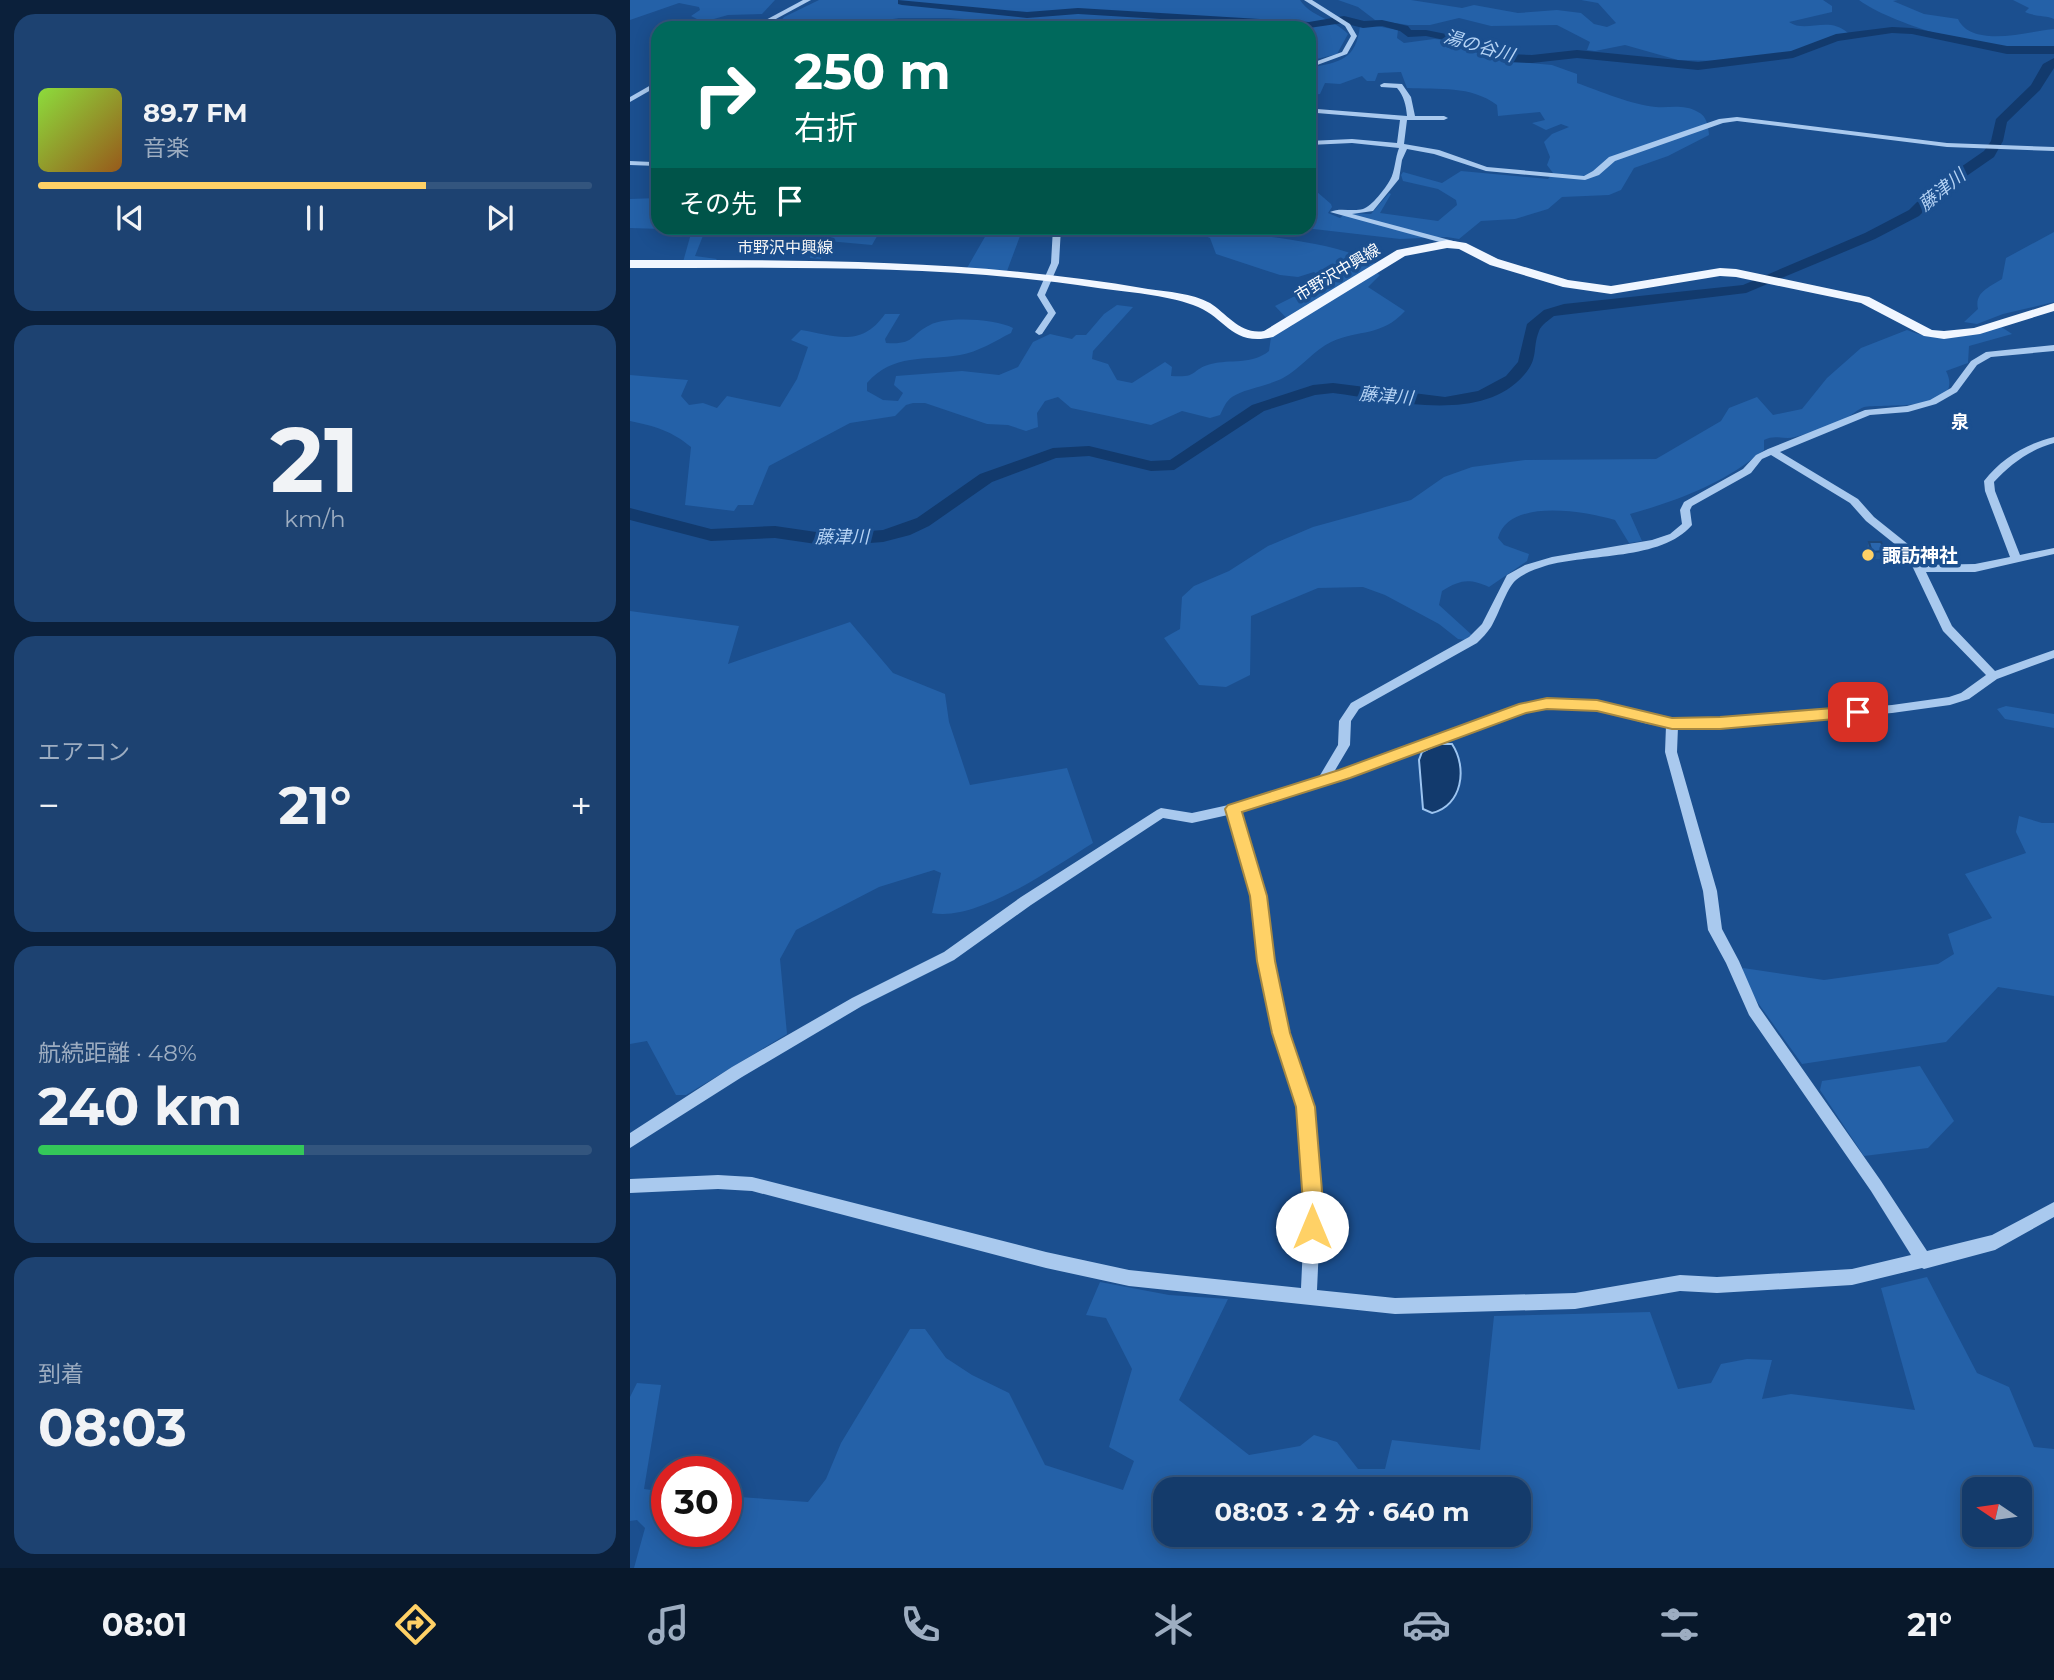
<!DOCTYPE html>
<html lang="ja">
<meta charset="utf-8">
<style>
:root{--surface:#143b6b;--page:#1d4271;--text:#f1f3f6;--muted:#9dadc1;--line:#33557e;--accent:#ffd166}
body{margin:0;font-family:Montserrat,"Noto Sans JP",sans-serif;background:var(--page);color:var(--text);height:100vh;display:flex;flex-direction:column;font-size:26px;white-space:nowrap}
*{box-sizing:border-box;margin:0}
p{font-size:23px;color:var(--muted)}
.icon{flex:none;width:38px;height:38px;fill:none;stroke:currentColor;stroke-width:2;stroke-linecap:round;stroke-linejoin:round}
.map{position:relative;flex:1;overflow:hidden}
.panel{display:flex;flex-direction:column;gap:14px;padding:14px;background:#0b203b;width:630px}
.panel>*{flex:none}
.guide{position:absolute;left:21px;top:21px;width:665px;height:214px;border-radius:21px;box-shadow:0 4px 18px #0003,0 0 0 2px var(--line);background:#00695c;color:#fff;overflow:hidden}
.needle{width:46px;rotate:283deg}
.fabs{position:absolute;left:1332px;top:1477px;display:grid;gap:14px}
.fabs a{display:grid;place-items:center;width:70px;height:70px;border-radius:14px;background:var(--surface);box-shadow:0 4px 18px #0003,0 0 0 2px var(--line);font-size:35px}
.speed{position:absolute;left:21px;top:1456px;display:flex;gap:14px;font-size:35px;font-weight:700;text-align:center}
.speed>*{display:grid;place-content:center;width:91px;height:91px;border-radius:50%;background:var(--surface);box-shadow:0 4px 18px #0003,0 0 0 2px var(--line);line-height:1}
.speed .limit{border:10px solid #d22;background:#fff;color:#111}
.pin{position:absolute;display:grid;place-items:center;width:60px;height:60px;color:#fff;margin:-30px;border-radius:14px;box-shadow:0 4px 10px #0006}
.me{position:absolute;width:77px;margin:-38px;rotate:0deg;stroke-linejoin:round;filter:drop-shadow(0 0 5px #0008)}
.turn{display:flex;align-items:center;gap:24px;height:147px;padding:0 28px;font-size:32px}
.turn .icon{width:91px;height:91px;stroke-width:2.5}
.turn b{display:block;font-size:49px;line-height:60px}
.then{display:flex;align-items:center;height:66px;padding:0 28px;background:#0003;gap:14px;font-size:26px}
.big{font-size:52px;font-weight:700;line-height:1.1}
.panel .tile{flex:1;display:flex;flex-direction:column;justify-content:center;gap:10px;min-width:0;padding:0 24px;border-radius:21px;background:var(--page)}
.panel .dial{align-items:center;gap:0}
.dial b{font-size:91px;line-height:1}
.song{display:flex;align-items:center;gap:21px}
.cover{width:84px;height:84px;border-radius:10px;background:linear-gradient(135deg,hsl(90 70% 55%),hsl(30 70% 35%))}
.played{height:7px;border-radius:4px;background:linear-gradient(90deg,var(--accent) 70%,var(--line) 70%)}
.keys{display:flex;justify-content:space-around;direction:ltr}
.heat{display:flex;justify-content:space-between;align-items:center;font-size:38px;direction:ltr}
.charge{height:10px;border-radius:5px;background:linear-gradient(90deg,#34c759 48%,var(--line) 0)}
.trip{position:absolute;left:523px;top:1477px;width:378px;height:70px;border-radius:21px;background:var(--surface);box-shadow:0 4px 18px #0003,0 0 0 2px var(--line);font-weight:700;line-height:70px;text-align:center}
.dock{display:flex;height:112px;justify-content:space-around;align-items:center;background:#08182b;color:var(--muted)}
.dock .icon{width:49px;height:49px}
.dock .on{color:var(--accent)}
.dock b{font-size:32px;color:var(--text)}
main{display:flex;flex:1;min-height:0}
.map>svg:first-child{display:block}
</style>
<main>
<section class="panel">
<div class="tile">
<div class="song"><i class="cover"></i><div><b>89.7 FM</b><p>音楽</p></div></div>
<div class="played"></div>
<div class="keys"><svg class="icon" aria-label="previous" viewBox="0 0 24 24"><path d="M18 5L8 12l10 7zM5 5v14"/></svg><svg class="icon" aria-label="pause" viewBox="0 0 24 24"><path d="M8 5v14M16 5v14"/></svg><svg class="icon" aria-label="next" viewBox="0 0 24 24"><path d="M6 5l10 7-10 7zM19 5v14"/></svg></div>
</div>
<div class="tile dial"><b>21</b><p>km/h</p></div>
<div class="tile"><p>エアコン</p>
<div class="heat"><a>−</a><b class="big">21°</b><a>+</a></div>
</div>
<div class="tile"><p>航続距離 · 48%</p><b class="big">240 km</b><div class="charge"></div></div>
<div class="tile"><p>到着</p><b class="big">08:03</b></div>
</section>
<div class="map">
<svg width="1424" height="1568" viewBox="0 0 1424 1568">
<rect width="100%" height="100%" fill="#1b4f8f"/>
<g fill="#2461a8" fill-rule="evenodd">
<polygon points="0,0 145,0 132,14 98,15 73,22 61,16 70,10 69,7 49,3 0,20"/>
<path d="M189,0H670C681,17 704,19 718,34L707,54L679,61V28H472L475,27L471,20L424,25L318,18H269L238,23L227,19H208L181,24L149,23L154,17Z"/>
<path d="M708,0H781L832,8L844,5L888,13L927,10L951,13L964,24L977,27L986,23L968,3L951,0H1193L1202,6V12L1159,22C1176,34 1198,15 1218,33L1162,54L1092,61L1048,60L995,45L965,51L957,50L960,42L927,25L861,26L829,18L800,25H778L745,20L728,7Z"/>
<path d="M1229,0H1268L1263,1L1294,14L1328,19C1342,49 1399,31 1424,29V47C1413,47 1402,50 1391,50C1353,50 1259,23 1229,0Z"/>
<path d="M1383,0H1424V19C1416,15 1406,17 1395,12L1399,8Z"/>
<path d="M741,25L768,30L767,38L774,43L804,39L829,41L856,59L922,65L947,74V83C969,91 1003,105 1026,107C1040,108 1054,104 1068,112C1077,116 1078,126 1079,135L1038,156L1004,168L991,190L979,195L932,197L918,209L885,219L851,221L829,239L817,237L770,239L675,228H679V185L701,204L702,207L698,213L710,218L716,213L741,214L759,193L761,194L750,213L808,221L827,205L826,200L808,189L773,181L771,175L773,172L812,183L831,171L918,179L923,173L917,165L920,157L914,142L922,134L939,127L931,124L916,130L902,123L915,120L910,112L868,116L867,105C840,85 809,90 777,88L771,72L748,73L745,81H737L732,76L710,84L695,83L690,94L679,95V68C710,62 726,60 730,26Z"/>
<polygon points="28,198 28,228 76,228 65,256 87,259 83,263 53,262 62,230 0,228 0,199"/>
<path d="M111,228H393L377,271L337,268L356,235L351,228L250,231L242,245L198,241L191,259L180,258L182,246L194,236L192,230C158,229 142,246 111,228Z"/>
<path d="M490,228H621L627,235C668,241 708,245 745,263L741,269L750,275L738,287L775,311C751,337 730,329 701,342C684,350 670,369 653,378C638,386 613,389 602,397C596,401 593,409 590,415L580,418L552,411L521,425L441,408L428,397L415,401L407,413L408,427L396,431L378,425L357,424L295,403H283L276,405L265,416L220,423L139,466L123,505H108L104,511L55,505L61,447C42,431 25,426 0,421V375L58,380L51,396L59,405L73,403L87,408L97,396L150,407L167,379L178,347L161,340L171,330C206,336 231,348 255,314H270L255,339L256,343C286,345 279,335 300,325C317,316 366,319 383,328L381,333C365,341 348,352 330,355C295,361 263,353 237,383V391L253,400L268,401L273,393L264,385L266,376L332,371L369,375L388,367L403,342L420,334L442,339L446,335H456L474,314L487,305L503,307L463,351L462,359L478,364L487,380L502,383L535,362L542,367L541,376C570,378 559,370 581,364C600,359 622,365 639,351L641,337L663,325L645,306L675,291L678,284L691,277L684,272L668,277L650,275L586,254L580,238L565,232L495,230Z"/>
<path d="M1424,232V302L1373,314L1347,324L1334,322L1348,309C1344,292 1360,287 1372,279L1376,258Z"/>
<path d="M1370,326L1382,334L1339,346L1338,363L1316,371C1337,413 1254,403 1234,407C1228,409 1222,415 1216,418C1201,426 1181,433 1165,437C1154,440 1145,434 1134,440V450C1094,483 1050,500 1000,514L1012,541L999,543L985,520C953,511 879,498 868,538L874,545L899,554L897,561L859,587C839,578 830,580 812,591L809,605L842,635L835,640L828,639L809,624L755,595L733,587L688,588L621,616L620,675L596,687L569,685L534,638L550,629L552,597L564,586L599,571L638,546L683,527L781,500L814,477L842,467L895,460L1026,459L1091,421L1099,408L1127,397L1143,415L1172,409L1197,378L1231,348L1277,330C1316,345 1332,336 1370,326Z"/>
<path d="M0,611L109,626L98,664L220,622L263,673L315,694L319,722L340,785L437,768L463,843C424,867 348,922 302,913L311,873L304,870L249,887L166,930L150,959L157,1034L56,1095H46L17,1041L0,1044Z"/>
<polygon points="1376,706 1424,714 1424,728 1375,719 1367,709"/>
<polygon points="1389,816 1412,823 1424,823 1424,996 1368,987 1316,1042 1172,1064 1110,978 1113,968 1194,980 1308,964 1324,954 1318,934 1362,918 1335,874 1396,853 1386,832"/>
<polygon points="1290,1066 1324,1121 1298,1148 1234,1156 1190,1090 1192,1081"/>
<path d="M1297,1277L1347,1373L1379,1387L1404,1447L1424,1449V1568H4L15,1528L7,1520L0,1521V1397L7,1383L31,1385L14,1489L37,1492V1531H96V1496L178,1502L196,1479L211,1443L280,1329H295L316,1358L342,1375L379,1393L415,1465L493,1490L504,1461L479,1447L502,1369L476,1318L456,1315L470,1282L539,1295L598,1299L549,1400L619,1455L670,1446L684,1435L707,1442L728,1469H755L762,1440L850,1450L864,1316L1020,1312L1048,1389L1081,1383L1091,1364L1117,1359L1142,1360L1132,1399L1161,1394L1285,1410L1251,1288ZM536,1489H889V1535H536ZM1344,1489H1390V1535H1344Z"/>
</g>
<path fill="#123a6d" stroke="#9cc4f0" stroke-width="2" d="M808,744H822C838,768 832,806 802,813L793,809L789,760L792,752Z"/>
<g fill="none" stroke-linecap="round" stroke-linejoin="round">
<g fill="#123a6d" fill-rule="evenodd">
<polygon points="268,0 397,12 448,8 679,22 714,16 734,21 752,20 778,26 781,30 796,30 826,36 878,54 902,55 947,50 1068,62 1161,51 1206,34 1262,27 1282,28 1377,46 1424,46 1424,54 1377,54 1282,34 1262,33 1208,41 1163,58 1068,70 947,58 902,63 876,62 819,41 796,36 778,37 770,31 752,26 733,28 713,23 679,28 448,14 397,18 272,5 268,4"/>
<path d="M1424,58V68L1410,90L1377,122L1373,141L1364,157L1312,193L1289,216L1245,239L1116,293L924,316C919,320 911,325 909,331C902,349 909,358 894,375C851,425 759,400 703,393L685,395L634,411L544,470L521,471L459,456L426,458L362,482L299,526L280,535L253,542L200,546L145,538L81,541L0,520V508L81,529L145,526L200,534L253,530L287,518L350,474L423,448L459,446L521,461L540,460L622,405L683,385L703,383L815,397L848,391L876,376L888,362L897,324L914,310L934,304L1113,285L1235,233L1279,210L1302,187L1354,151L1361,141L1366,119L1401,85L1413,64Z"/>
</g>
<g fill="#a9c9ee" fill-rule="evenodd">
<polygon points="173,0 181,0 129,28 121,28"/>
<polygon points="674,0 682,0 720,24 727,36 717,54 679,68 679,64 712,52 721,36 715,26"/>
<polygon points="28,81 28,86 0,102 0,97"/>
<path d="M754,83L772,84L781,97L785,116H814L818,118L814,120H777L774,144L809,150L857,167L954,176L963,171L979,157L1089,119L1107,117L1317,143L1424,147V151L1317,147L1107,121L1093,123L985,161L969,175L955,180L856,171L804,154L777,149L772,160L769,179L743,211L722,214L827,242L828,244L824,246L700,212C710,207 722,212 733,209C742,206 755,189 760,180C765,172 765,158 769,148L722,143L679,145V141L722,139L767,143L770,120L687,113L683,111L687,109L777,116C776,105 774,96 767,88L751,87L750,85Z"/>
<polygon points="25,158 28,158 27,166 0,165 0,161 22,162"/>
<polygon points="423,228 431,228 429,263 415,295 426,313 412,334 409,335 405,332 418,313 407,295 421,263"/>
<path d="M1424,345V351L1361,357L1347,365L1327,392L1306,404L1278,412L1240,415L1150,452L1228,499L1244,517L1284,549L1292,565L1345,564L1380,557L1355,491L1354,481C1372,458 1396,444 1424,437V443C1401,449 1380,464 1364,482L1365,491L1390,555L1424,548V554L1345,572H1296L1322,626L1365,671L1424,650V658L1367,679L1339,699L1320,705L1262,713L1068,728L1048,727L1047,752L1087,891L1092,929L1109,961L1129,1007L1251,1181L1297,1251L1362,1235L1424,1202V1217L1365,1250L1294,1269L1292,1268L1222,1285L1087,1293L1050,1291L945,1309L765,1314L499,1286L416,1268L122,1191L88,1189L0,1193V1179L88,1175L122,1177L416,1252L499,1270L671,1288L675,1203L669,1107L644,1033L629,961L621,896L598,815L562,823L533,818L401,905L324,960L232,1006L112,1077L0,1148V1133L102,1067L222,998L314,952L391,897L527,810L531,808L562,813L603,804L689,777L708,745L709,721L721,703L839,637L852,624L877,575L895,565L922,557L1022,540L1040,534L1052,524L1050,510L1054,502L1113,469L1126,455L1138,449L1235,410L1277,406L1300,400L1321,388L1341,361L1356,352ZM1141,455L1220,503L1236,521L1276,553L1313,631L1356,675L1331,693L1319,697L1262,705L1068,720L1018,716L967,702L917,699L890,705L704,772L720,745L721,721L729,709L847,643C852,638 857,633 861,627C869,614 876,589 886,580C894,573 906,569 915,566C959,553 1031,561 1062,525L1060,510L1062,506L1121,473L1132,459ZM917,707L967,710L1018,724L1036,726L1035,752L1073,891L1078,930L1096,963L1119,1015L1241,1191L1281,1255L1222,1269L1087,1277L1050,1275L945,1293L765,1298L687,1290L691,1203L683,1107L658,1033L643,961L635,896L610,812L718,777L896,712Z"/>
</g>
<path fill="#f0f6ff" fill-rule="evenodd" d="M817,240L836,243L868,259L938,280L981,286L1090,268L1106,269L1239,297L1302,330L1314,331L1344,328L1424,303V311L1350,334L1314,339L1294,336L1231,303L1106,277L1090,276L981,294L933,287L860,265L829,249L817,248L775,256L643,337C600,347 596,316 563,305C536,295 497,292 468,288C314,264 156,268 0,268V260C173,260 347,259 518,289C538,292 562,293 580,303C597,314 611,335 634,331L767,250Z"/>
</g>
<polygon fill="#245895" points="1239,542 1255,551 1252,559 1240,559 1236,550"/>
<polygon fill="#2a66ad" stroke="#1d4779" stroke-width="2" points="1239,542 1251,542 1255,551 1242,552"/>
<polygon fill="#ffd166" stroke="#a68842" stroke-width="2" points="917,698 967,700 1042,718 1090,717 1228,706 1236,712 1228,717 1090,729 1042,729 967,711 917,709 896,713 720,778 612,812 637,896 645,961 660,1033 685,1107 693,1203 689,1234 682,1237 675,1234 672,1227 673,1203 666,1107 642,1033 627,961 620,896 595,809 598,805 709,770 889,704"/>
<circle fill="#ffd166" stroke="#1b4f8f" stroke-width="2.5" cx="1238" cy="555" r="7"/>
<g text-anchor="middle" stroke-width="7" stroke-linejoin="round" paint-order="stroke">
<g font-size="16" fill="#fff" stroke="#1b4f8f">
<text x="155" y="253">市野沢中興線</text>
<text transform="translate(707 272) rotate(-31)" y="6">市野沢中興線</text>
</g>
<g font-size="18" font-style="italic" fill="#b5d3f5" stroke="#1b4f8f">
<text transform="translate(849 46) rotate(16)" y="6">湯の谷川</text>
<text transform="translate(1312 190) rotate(-39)" y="6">藤津川</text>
<text transform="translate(756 396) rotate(5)" y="6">藤津川</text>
<text x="212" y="543">藤津川</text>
</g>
<g font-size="18" font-weight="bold" fill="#fff" stroke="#1b4f8f">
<text x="1330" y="428">泉</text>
</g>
<g font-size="19" font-weight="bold" fill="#fff" stroke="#1b4f8f" text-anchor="start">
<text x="1252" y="562">諏訪神社</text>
</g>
</g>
</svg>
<div class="fabs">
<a><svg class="needle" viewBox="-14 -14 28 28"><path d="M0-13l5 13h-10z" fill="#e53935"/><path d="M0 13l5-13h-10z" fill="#9dadc1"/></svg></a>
</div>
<div class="speed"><div class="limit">30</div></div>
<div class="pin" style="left:1228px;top:712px;background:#d93025"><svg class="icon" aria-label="arrive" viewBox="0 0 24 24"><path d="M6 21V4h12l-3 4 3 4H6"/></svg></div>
<svg class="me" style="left:682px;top:1227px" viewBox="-20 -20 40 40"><circle r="19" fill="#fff"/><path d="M0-13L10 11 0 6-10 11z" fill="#ffd166"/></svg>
<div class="trip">08:03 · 2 分 · 640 m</div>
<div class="guide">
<div class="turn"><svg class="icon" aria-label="right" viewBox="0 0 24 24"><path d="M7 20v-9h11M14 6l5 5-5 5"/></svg><div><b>250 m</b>右折</div></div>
<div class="then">その先<svg class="icon" aria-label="arrive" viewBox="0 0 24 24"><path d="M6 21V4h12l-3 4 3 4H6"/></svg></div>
</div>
</div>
</main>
<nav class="dock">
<b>08:01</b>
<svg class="icon on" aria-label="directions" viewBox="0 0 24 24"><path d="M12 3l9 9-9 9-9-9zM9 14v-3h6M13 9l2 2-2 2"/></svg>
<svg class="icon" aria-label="music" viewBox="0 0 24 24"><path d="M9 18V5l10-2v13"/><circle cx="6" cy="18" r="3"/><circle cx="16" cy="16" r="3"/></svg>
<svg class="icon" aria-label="phone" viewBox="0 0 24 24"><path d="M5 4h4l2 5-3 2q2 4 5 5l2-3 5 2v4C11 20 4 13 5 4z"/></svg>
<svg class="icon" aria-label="climate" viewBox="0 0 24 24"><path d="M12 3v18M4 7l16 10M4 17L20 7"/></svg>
<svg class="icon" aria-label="car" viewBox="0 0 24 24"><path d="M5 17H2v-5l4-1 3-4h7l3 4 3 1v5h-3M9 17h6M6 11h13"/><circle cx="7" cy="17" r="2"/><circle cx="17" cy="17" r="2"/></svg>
<svg class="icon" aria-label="filters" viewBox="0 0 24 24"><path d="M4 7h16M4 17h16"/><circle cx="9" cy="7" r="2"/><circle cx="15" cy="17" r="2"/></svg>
<b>21°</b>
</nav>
